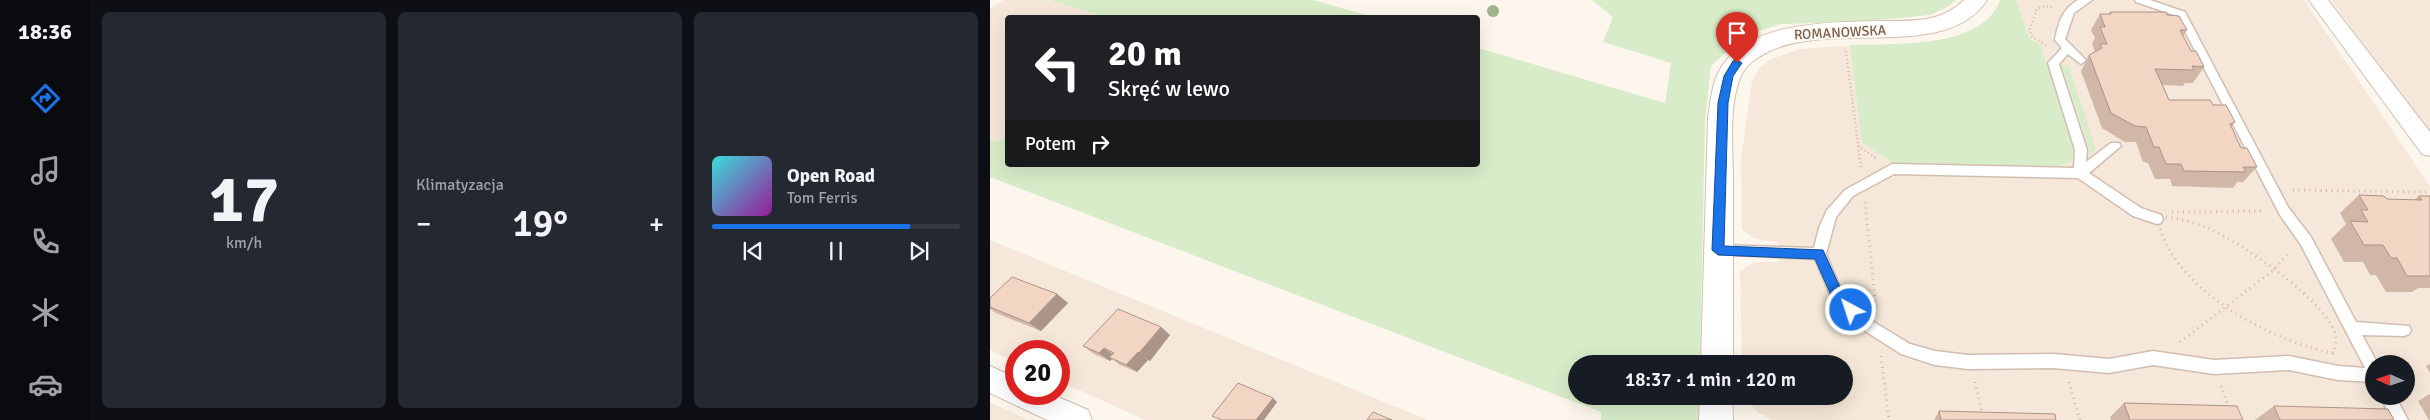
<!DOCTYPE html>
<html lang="pl">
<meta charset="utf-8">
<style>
:root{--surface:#171b24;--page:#242831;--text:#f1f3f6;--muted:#9ea1a6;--line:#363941;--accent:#1a73e8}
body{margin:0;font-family:Signika,sans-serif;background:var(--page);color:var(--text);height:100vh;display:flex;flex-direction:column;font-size:19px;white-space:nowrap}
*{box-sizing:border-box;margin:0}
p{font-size:16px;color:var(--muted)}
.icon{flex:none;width:28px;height:28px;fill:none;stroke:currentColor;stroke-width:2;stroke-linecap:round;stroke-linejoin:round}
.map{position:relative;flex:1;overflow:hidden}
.sheet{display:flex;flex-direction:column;gap:12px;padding:12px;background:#0d0f14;width:900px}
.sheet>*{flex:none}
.banner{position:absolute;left:15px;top:15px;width:475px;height:152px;border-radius:5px;box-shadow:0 5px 20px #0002;background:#202124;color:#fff;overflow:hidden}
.needle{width:32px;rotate:273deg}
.fabs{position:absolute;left:1375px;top:355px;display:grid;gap:10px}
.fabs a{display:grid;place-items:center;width:50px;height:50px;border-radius:50%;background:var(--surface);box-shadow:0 5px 20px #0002;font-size:25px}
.speed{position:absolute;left:15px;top:340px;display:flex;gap:10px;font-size:25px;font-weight:700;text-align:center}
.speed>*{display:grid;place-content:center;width:65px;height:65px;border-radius:50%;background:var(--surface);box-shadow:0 5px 20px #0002;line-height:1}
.speed .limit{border:8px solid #d22;background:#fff;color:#111}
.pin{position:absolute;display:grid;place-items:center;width:42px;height:42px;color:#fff;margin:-51px -21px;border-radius:50% 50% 50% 0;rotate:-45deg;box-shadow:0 0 5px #0007}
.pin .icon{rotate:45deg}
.me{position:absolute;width:55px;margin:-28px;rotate:320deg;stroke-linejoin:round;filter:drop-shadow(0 0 4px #0008)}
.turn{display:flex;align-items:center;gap:18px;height:105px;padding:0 20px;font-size:22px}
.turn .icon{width:65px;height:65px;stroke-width:2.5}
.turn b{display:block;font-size:35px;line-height:42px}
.then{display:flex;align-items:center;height:48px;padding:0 20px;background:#0003;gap:10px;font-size:19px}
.big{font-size:38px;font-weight:600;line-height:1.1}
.sheet .widget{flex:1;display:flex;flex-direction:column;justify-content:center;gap:8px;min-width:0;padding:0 18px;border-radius:8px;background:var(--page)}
.sheet .dial{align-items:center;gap:0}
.dial b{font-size:65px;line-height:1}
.song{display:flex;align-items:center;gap:15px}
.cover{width:60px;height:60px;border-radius:8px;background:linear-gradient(135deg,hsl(180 70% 55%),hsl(300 70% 35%))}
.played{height:5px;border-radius:2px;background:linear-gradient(90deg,var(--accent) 80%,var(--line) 80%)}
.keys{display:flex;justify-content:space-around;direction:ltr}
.heat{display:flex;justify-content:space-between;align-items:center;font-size:28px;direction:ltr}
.sheet .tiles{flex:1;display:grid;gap:12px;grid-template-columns:repeat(3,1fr)}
.trip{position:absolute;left:578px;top:355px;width:285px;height:50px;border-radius:25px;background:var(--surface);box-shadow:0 5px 20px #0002;font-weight:600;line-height:50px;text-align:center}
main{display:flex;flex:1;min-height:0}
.tabs{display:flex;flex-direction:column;width:90px;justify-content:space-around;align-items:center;background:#090b0e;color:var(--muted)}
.tabs .icon{width:35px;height:35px}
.tabs .on{color:var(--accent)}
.tabs b{font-size:22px;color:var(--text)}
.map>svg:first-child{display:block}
</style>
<main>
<nav class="tabs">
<b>18:36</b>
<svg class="icon on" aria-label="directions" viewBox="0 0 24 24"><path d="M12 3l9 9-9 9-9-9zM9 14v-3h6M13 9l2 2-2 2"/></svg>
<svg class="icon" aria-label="music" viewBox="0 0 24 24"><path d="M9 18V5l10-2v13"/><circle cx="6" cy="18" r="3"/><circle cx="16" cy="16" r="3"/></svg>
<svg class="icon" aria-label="phone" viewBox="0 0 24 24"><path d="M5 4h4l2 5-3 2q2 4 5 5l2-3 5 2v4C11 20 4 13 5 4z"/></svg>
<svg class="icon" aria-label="climate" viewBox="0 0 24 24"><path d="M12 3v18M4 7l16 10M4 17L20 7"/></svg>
<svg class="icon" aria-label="car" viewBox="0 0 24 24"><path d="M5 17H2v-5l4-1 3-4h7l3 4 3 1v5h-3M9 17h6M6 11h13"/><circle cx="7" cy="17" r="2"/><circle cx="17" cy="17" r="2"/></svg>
</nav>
<section class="sheet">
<div class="tiles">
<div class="widget dial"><b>17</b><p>km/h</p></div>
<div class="widget"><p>Klimatyzacja</p>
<div class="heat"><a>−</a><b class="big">19°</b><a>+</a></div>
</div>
<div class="widget">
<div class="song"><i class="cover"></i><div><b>Open Road</b><p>Tom Ferris</p></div></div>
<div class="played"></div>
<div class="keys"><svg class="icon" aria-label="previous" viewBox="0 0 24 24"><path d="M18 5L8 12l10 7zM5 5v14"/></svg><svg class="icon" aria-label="pause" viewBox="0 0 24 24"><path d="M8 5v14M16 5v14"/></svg><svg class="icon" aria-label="next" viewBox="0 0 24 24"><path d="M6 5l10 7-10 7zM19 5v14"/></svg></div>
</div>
</div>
</section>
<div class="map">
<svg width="1440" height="420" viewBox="0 0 1440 420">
<rect width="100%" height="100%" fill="#fdf6ec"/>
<g fill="#f5e8da" fill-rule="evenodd">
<polygon points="13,0 59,0 115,17 18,18 17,135 8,142 0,139 0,9"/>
<path d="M1026,0H1314L1440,186V420H782L767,412L755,396H854V364H752L750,272L761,264L768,262H789L788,242L766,239L752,230L751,160L762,81L770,68L779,60L810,49L850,46H1041ZM1384,364H1416V396H1384Z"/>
<polygon points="1341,0 1440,0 1440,133"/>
<polygon points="0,240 438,420 155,420 69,381 69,351 26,351 26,362 0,350"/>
<polygon points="0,402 38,420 0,420"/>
</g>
<g fill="#d8ecc9">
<polygon points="59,0 323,0 383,17 115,17"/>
<polygon points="602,0 966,0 956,8 940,15 869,22 792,24 766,32 746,43 721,66 715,121 710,364 586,364 586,396 709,396 708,420 611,420 611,412 0,177 0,139 8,142 17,135 18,165 488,165 488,48 675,103 681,63 613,42 623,17"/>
<path d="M1010,0H1026L1039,38L1051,46L1085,155L1081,162L1068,166L904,163L872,143L860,45C902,43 993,50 1010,0Z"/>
<polygon points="1071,64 1079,67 1106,149 1101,154"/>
</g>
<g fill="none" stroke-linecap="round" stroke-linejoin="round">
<defs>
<g id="lane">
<path d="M1088,0H1102L1084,13L1075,39L1096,60L1091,64L1078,54L1069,64L1097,150L1096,162L1121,143H1129L1131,146L1099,173L1151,208L1171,215L1173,219L1171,223L1167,224L1143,216L1088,178L904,174L863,196L846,217L836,254L853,294L882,321L920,344L945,351L978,355L1064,354L1119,359L1163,351L1224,360L1299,356L1348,366L1375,368L1311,245L1290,215L1187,16L1146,2L1145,0H1160L1195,12L1196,14L1298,207L1321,237L1366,322L1419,326L1421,330L1419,334L1414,336L1372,335L1388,364H1384V382L1348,380L1299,370L1224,374L1163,365L1119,373L1064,368L978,369L945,365L911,354L872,329L843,302L825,259L723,254L722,250L723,246L728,245L824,248L829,228L837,210L855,190L902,164L1084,168L1085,150L1058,63L1072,48L1065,40C1068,24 1072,9 1088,0Z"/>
<polygon points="1390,396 1405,396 1418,420 1402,420"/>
</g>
<g id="street">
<polygon points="1319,0 1338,0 1440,132 1440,156 1432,154"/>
<polygon points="0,366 26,378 26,394 61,394 98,410 102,420 57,420 0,393"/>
</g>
<g id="secondary">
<path d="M974,0H997C956,63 839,19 776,53C766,58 755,66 751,76C738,106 743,146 743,178C743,240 743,302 743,364H711L718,117C721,99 722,81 732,66C760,21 845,22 892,21C922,21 951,23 974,0Z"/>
<polygon points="710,396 742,396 743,420 709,420"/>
</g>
</defs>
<use href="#lane" stroke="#d1beb0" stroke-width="3"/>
<use href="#street" stroke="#d1beb0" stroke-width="2"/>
<use href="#secondary" stroke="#d6c0b0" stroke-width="2"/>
<g stroke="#d9b8a5" stroke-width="2.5" stroke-dasharray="1 3" stroke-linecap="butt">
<polyline points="1056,45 1041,36 1040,29 1047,9 1055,6 1064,7"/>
<polyline points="856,51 871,168"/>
<polyline points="868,146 887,159"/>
</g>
<g stroke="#d9b8a5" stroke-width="3" stroke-dasharray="1 4.5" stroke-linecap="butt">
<polyline points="1303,190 1440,192"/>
<polyline points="875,202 886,308"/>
<polyline points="1182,212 1274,211"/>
<path d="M1176,217C1191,219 1206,223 1220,229C1251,243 1341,303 1346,338C1347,342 1344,349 1343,353C1285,342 1200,297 1175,241C1171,234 1170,226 1167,219Z"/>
<polyline points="1190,342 1285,269 1300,251"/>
<polyline points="891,356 899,420"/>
<polyline points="985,382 994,420"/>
<polyline points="1079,382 1090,420"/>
<polyline points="1231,386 1239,408"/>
</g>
<use href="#lane" fill="#fff" fill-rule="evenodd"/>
<use href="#street" fill="#fff" fill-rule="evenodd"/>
<use href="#secondary" fill="#fff" fill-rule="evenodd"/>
</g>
<circle fill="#a0b28e" cx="503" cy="11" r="6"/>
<g fill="#d1b7a8">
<polygon points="1120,12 1177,15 1197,30 1193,36 1201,51 1214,67 1203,83 1195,83 1193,86 1173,85 1179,100 1223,105 1245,122 1241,127 1251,148 1267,167 1253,182 1247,182 1243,188 1182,186 1180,179 1165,179 1158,163 1153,162 1146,142 1135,142 1112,128 1091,71 1099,55 1105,52 1102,43 1105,38 1101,30 1110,14 1119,14"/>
<polygon points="1369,195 1397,199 1424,200 1429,196 1440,196 1440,288 1428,288 1422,292 1396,292 1386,275 1380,275 1373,262 1354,262 1341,239 1356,224 1350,213"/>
<polygon points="67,294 78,303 51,331 6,313 0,309 0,298"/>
<polygon points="171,327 180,335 160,361 158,360 147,372 130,365 122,359 120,361 104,354 93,346"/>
<polygon points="1440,364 1440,373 1436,366"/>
<polygon points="1440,394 1440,420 1439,420 1428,401"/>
<polygon points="1134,403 1253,420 1121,420 1120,417"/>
<polygon points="1284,406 1290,420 1265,420"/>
<polygon points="949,411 1066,420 944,420"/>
</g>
<g fill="#aa9588">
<polygon points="67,294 78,303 51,331 39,323"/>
<polygon points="171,327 180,335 160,361 149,353"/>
<polygon points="114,348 125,357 119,357 122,359 120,361 109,353"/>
<polygon points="148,352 158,360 147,372 136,365"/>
<polygon points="283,398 287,402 274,420 266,420"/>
</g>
<g fill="#f3d5c3" stroke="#aa9588">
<polygon points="1120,12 1176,12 1177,15 1189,16 1197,30 1190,30 1201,51 1206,51 1214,67 1202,66 1204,70 1165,69 1179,100 1220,100 1223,105 1236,105 1245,122 1240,124 1251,148 1257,148 1267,167 1253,167 1256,172 1194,171 1191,164 1176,164 1169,147 1164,147 1156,127 1145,126 1121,113 1099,55 1112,48 1110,44 1117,44 1110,27 1115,27 1110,14 1121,14"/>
<polygon points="1369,195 1394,196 1397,199 1432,200 1429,196 1440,196 1440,276 1417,276 1407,258 1401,258 1393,245 1374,245 1360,221 1378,222 1371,210 1378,210"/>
<polygon points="22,277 67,294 39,323 0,307 0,298"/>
<polygon points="128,309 171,327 149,353 148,352 136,365 119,357 124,353 114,348 109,353 93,346"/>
<polygon points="248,383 283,398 266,420 232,420 222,416"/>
<polygon points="1134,403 1247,406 1253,420 1140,420"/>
<polygon points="1284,406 1398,409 1404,420 1290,420"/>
<polygon points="949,411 1065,414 1066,420 951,420"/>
<polygon points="383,412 402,420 377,420"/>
</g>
<polygon fill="#1a73e8" stroke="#114b97" points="747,60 752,63 743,76 738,103 734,246 833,250 853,294 867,310 865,314 856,314 844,302 825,259 728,255 722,250 728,103 734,76 743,61"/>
<g text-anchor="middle" stroke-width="4" stroke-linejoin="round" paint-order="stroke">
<g font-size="14" fill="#7a5c4d" stroke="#fffaf3">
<text transform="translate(850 32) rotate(-3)" y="5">ROMANOWSKA</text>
</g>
</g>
</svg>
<div class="fabs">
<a><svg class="needle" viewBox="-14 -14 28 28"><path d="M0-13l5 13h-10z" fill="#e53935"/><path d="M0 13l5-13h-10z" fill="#9ea1a6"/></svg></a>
</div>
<div class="speed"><div class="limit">20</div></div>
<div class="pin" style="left:747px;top:63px;background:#d93025"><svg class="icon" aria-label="arrive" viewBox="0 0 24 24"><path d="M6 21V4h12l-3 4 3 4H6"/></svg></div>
<svg class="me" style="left:861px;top:310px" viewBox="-20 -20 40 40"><circle r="17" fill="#1a73e8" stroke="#fff" stroke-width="3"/><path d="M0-11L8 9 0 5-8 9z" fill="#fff"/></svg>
<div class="trip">18:37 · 1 min · 120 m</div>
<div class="banner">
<div class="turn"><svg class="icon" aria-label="left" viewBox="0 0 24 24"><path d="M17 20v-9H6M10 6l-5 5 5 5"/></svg><div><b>20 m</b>Skręć w lewo</div></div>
<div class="then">Potem<svg class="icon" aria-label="right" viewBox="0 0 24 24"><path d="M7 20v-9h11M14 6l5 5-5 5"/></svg></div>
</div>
</div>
</main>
